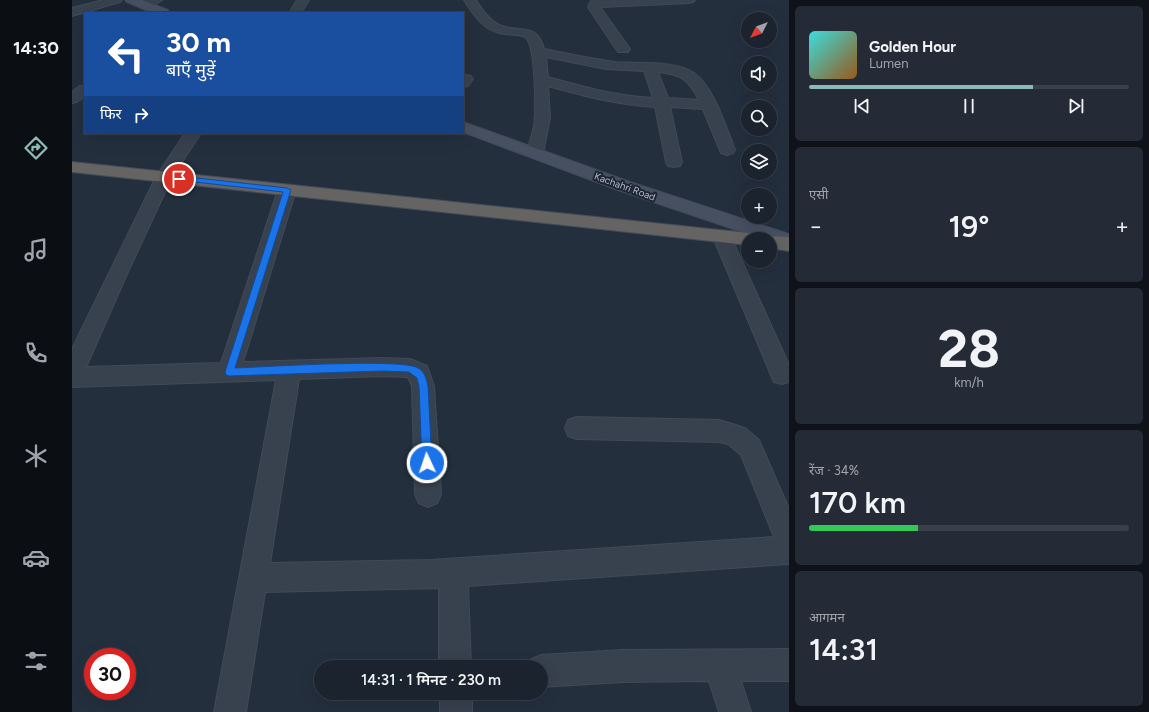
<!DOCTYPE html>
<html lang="hi">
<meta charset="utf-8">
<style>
:root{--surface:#1b232e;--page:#242b36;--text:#f1f3f6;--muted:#a0a4aa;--line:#39404a;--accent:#8bbbb9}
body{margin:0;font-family:Figtree,"Noto Sans Devanagari",sans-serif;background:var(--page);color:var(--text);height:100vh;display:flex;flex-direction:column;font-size:15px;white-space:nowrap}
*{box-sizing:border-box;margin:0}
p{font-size:13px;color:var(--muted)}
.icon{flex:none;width:22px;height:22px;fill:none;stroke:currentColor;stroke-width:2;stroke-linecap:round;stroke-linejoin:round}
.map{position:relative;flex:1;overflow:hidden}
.details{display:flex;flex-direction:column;gap:6px;padding:6px;background:#0f1319;width:360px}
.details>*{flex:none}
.top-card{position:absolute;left:12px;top:12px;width:380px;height:122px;border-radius:0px;box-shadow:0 4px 16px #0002,0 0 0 1px var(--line);background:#1a4fa0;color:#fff;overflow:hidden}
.needle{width:26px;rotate:228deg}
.fabs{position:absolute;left:669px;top:12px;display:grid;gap:8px}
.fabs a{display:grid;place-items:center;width:36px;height:36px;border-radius:50%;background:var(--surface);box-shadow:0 4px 16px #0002,0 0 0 1px var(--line);font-size:20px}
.speed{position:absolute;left:12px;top:648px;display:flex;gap:8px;font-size:20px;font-weight:700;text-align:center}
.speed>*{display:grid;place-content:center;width:52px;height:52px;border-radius:50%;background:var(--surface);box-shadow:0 4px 16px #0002,0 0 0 1px var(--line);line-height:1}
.speed .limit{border:6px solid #d22;background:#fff;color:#111}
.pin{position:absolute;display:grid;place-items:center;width:34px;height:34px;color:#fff;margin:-17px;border:2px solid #fff;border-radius:50%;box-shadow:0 1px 4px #0007}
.me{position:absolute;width:44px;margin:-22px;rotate:357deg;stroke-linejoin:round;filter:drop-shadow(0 0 3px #0008)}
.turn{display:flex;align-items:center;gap:14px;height:84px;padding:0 16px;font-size:18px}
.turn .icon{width:52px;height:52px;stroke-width:2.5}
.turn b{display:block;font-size:28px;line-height:34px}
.then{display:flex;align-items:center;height:38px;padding:0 16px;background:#0003;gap:8px;font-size:15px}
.big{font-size:30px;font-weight:600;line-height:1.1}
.details .card{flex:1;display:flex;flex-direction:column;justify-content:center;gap:6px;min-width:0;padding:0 14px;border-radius:6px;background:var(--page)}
.details .dial{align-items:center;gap:0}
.dial b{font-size:52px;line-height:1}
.song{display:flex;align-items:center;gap:12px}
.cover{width:48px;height:48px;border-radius:6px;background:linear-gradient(135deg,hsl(180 70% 55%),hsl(30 70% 35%))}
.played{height:4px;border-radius:2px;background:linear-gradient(90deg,var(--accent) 70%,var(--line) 70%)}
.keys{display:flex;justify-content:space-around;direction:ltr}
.heat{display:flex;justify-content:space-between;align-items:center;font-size:22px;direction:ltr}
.charge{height:6px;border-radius:3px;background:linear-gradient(90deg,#34c759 34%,var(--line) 0)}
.trip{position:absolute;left:242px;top:660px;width:234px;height:40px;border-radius:20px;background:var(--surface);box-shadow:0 4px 16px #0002,0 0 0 1px var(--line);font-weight:600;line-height:40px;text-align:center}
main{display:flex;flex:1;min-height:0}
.tabs{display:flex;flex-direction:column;width:72px;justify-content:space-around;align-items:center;background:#0b0e12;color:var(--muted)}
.tabs .icon{width:28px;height:28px}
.tabs .active{color:var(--accent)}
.tabs b{font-size:18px;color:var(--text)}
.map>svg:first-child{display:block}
</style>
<main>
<nav class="tabs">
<b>14:30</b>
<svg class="icon active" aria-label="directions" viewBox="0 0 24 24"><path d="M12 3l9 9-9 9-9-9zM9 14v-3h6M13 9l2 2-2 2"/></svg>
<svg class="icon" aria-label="music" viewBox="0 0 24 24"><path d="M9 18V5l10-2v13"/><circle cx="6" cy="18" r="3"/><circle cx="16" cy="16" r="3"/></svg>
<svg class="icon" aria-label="phone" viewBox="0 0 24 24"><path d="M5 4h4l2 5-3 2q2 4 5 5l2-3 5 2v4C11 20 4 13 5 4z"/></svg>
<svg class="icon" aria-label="climate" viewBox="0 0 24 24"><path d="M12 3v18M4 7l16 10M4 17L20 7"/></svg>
<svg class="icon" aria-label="car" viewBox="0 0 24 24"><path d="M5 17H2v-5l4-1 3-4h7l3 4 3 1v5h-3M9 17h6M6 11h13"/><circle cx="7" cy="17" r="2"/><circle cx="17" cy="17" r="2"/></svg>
<svg class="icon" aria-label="filters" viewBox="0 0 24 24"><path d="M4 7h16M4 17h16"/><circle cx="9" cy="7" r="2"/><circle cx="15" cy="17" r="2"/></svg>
</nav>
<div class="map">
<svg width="717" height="712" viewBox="0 0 717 712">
<rect width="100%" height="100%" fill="#242f3e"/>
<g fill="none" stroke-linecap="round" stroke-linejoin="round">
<defs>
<g id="minor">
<polygon points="31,0 50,0 48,2 0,16 0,8"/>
<polygon points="76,0 90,0 78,8 70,8 68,6"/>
<polygon points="225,0 237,0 229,13 221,13 219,10"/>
<path d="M392,0H404C410,10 418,22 430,26C449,33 465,22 472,49C496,54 520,59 544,62C566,64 604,60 622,73C642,87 654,127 663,150L661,153L655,155L649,153L631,109L598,107L610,162L608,166L602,167L596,166L594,162L583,107C546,105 512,96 476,86L478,118L471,153L469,156L463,158L457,156L455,153C457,144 460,135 462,126C464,112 464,47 454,38C449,34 440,35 433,34C413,32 402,16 392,0ZM474,57L534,69L572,71L581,98C544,96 511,87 476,77ZM586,72C609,74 617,80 627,100L596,98Z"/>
<polygon points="522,0 623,0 621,2 617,3 528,7 558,49 556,52 546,52 516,7 518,2"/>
<polygon points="394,75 399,76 401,79 396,86 391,87 391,76"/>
<polygon points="13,85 13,96 5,102 0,103 0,92 8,86"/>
<polygon points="113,133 129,133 100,177 55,274 14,367 149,363 206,190 209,186 215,185 221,186 224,190 171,362 310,358 338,359 355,366 362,386 369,494 365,503 356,507 347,503 343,494 340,386 337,379 335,377 310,376 227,379 198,563 359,560 702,537 669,455 656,444 647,442 505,439 496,436 493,428 496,420 505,417 647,420 673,428 687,440 717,509 717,564 396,586 399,667 367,667 367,588 193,592 174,712 142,712 204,380 0,387 0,349 84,177"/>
<polygon points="650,231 657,232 659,237 717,365 717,382 710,384 702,382 699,375 641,237 643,232"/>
<polygon points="717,649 717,681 669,681 679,712 647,712 637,681 551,682 469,687 469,667 455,667 458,660 469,655 551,650"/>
<rect x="368" y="693" width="32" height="19"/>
</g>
<g id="secondary">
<polygon points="53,0 69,0 96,10 98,13 81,13 55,2"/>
<polygon points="391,122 558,182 717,234 717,247 698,241 698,239 691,239 546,190 391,132"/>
</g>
<g id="trunk">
<polygon points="0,162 676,233 683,234 685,239 676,239 676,245 0,172"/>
<polygon points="698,236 717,237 717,251 698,248 698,239 690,239"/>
</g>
</defs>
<use href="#minor" stroke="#414a57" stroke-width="2"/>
<use href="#secondary" stroke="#414a57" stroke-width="2"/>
<use href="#trunk" stroke="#434c59" stroke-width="2"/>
<use href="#minor" fill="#38414e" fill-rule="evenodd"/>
<use href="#secondary" fill="#465061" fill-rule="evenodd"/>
<use href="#trunk" fill="#656462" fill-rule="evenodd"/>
</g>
<path fill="#1a73e8" stroke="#114b97" d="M107,176L215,188L219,190L163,368C191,367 330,358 346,368C353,372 354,378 356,386L360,463L359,466L355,468L351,466L350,463L347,386L345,378L337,372L310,371L157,376L154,375L153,372L211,192L105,180V177Z"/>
<g text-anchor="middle" stroke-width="4" stroke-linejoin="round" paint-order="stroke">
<g font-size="10" fill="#b4bcc9" stroke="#1d2633">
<text transform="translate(553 186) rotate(20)" y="4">Kachahri Road</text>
</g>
</g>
</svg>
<div class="fabs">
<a><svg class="needle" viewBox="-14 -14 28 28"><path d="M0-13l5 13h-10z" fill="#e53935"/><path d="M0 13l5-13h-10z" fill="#a0a4aa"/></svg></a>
<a><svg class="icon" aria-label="sound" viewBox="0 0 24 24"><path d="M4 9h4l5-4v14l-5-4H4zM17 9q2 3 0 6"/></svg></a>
<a><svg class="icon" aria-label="search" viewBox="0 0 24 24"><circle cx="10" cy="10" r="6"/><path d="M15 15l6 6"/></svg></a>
<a><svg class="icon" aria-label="layers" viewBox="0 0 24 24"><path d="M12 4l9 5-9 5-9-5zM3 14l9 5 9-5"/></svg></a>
<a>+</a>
<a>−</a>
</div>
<div class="speed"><div class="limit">30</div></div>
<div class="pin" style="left:107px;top:179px;background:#d93025"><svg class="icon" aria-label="arrive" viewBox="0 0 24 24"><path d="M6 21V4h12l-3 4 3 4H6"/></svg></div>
<svg class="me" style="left:355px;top:463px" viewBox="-20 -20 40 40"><circle r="17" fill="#1a73e8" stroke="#fff" stroke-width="3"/><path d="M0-11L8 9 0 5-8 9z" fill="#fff"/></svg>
<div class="trip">14:31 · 1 मिनट · 230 m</div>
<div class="top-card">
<div class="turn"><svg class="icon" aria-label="left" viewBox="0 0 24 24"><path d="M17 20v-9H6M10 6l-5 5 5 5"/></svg><div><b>30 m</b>बाएँ मुड़ें</div></div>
<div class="then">फिर<svg class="icon" aria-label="right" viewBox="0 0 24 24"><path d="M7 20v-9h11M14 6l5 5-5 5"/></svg></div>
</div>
</div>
<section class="details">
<div class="card">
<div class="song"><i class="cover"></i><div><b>Golden Hour</b><p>Lumen</p></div></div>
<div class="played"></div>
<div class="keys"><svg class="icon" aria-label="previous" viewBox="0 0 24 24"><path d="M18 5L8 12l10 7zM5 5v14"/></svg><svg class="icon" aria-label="pause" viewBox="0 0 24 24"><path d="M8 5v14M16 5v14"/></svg><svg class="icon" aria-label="next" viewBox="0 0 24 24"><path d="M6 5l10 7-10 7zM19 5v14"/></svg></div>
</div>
<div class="card"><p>एसी</p>
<div class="heat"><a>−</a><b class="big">19°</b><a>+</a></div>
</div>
<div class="card dial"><b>28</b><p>km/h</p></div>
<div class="card"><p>रेंज · 34%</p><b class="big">170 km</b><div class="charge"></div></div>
<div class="card"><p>आगमन</p><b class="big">14:31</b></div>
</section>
</main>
